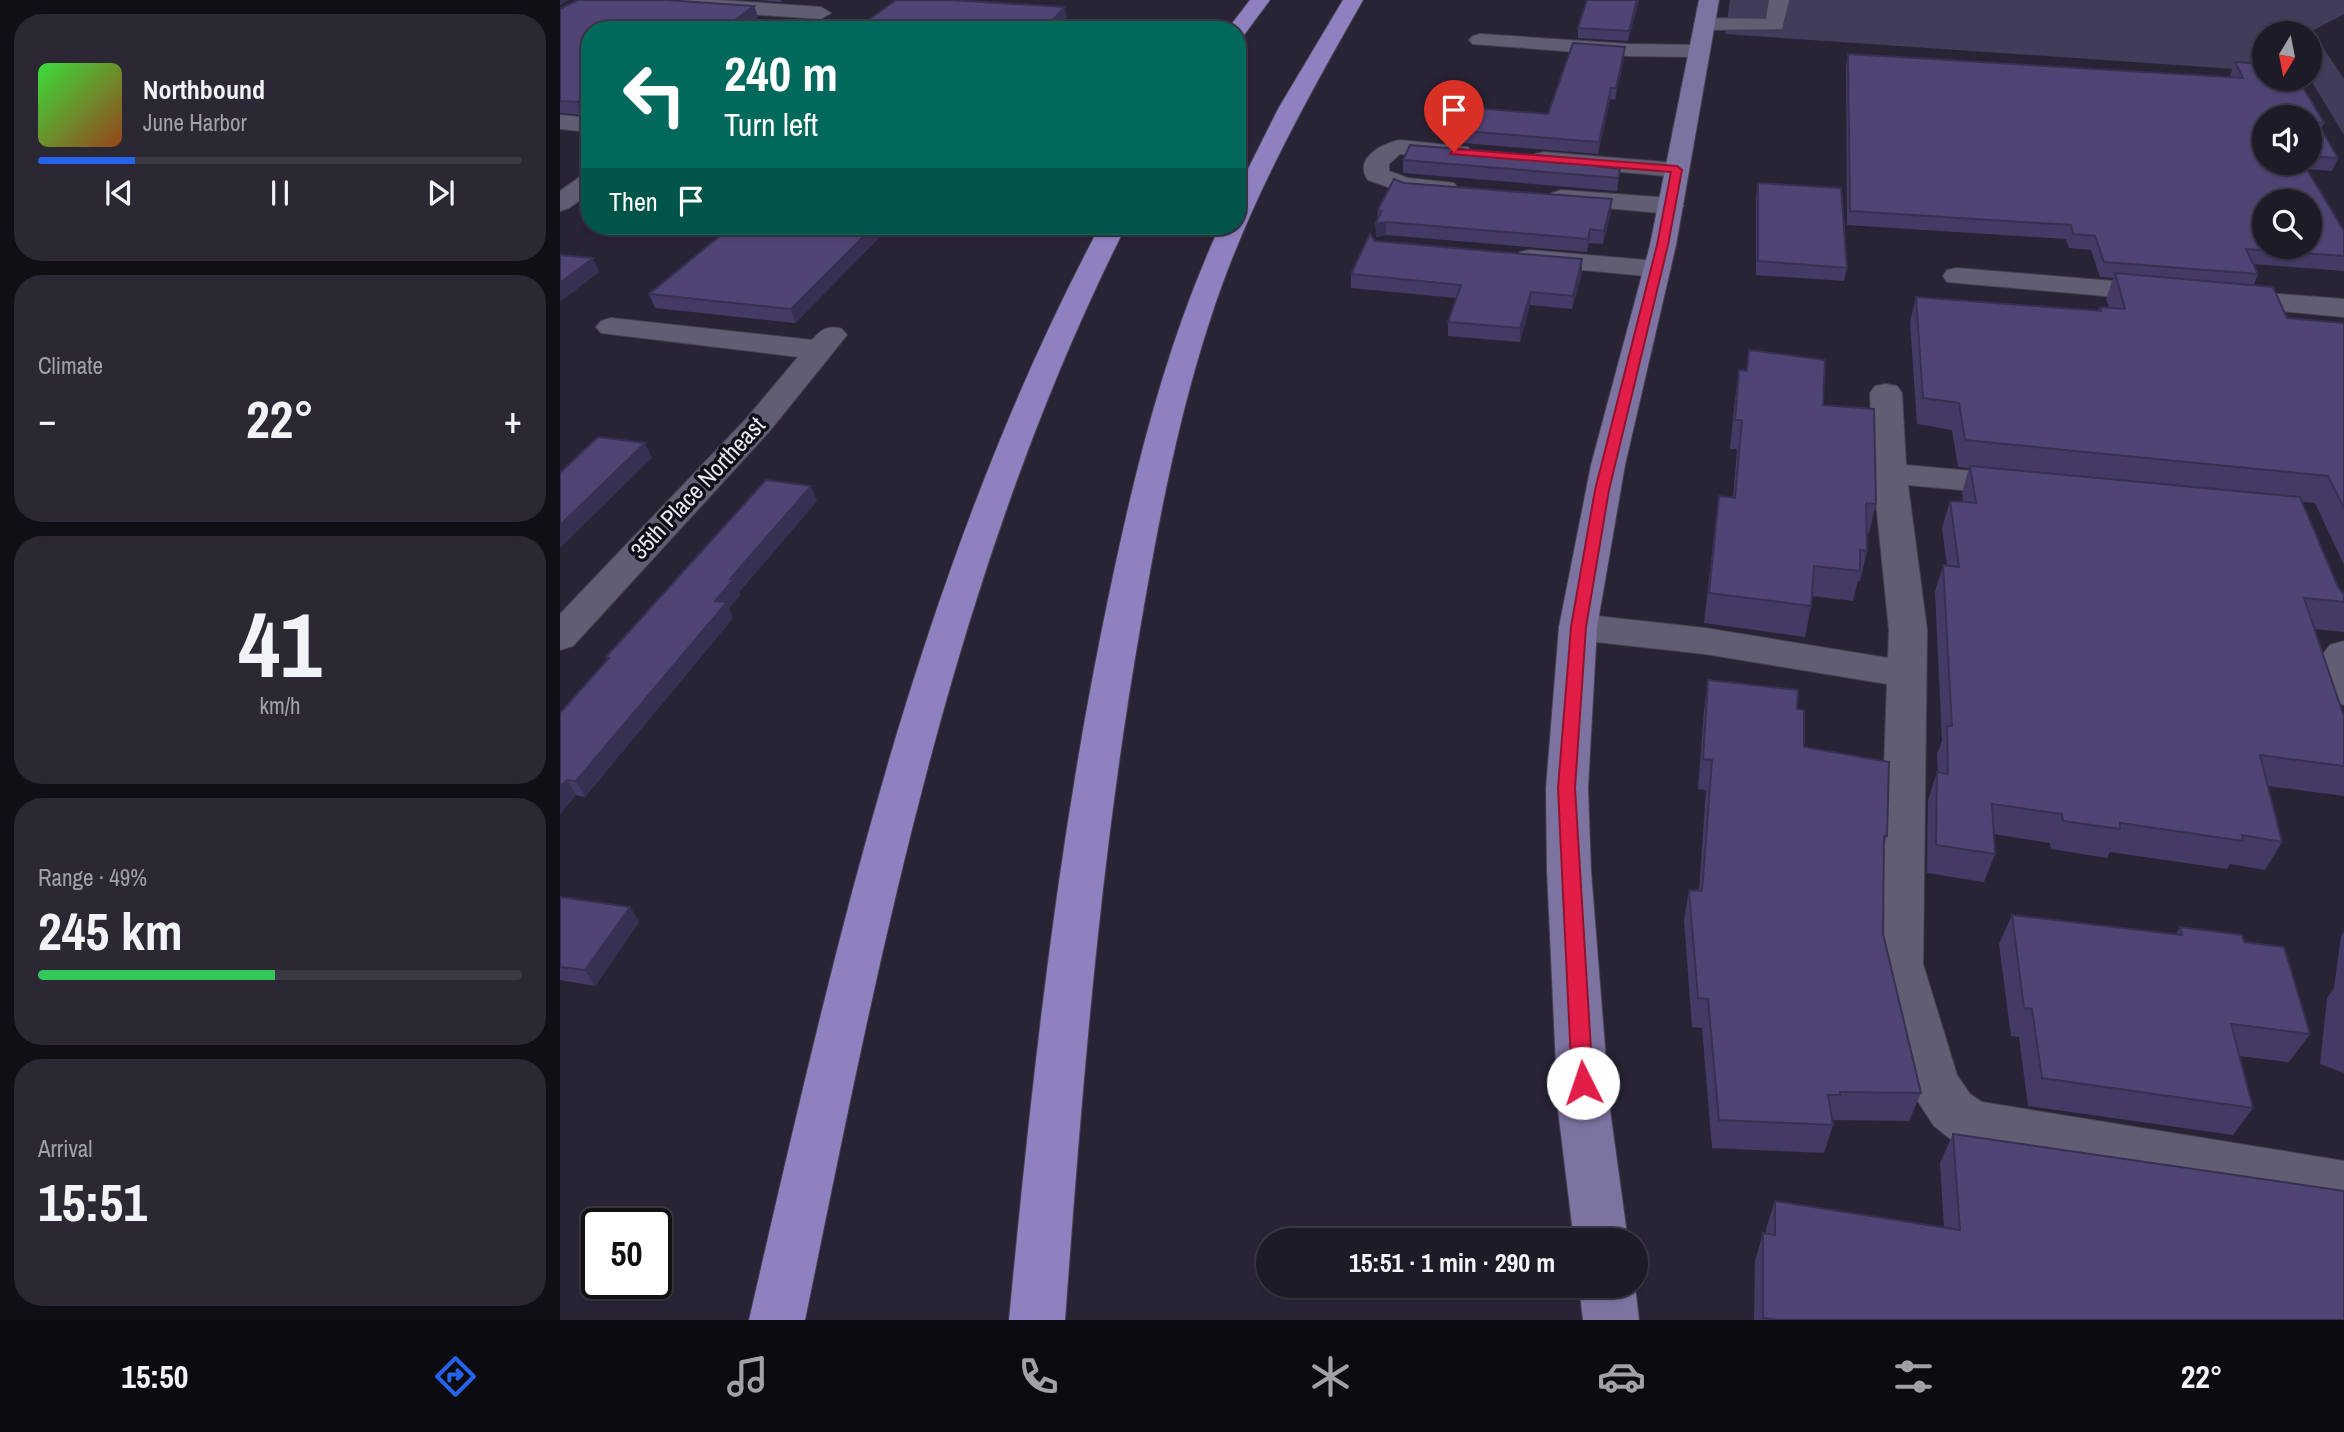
<!DOCTYPE html>
<meta charset="utf-8">
<style>
:root{--surface:#1e1b28;--page:#2b2834;--text:#f1f3f6;--muted:#a1a1a8;--line:#3c3945;--accent:#2563eb}
body{margin:0;font-family:"Archivo Narrow",sans-serif;background:var(--page);color:var(--text);height:100vh;display:flex;flex-direction:column;font-size:26px;white-space:nowrap}
*{box-sizing:border-box;margin:0}
p{font-size:23px;color:var(--muted)}
.icon{flex:none;width:38px;height:38px;fill:none;stroke:currentColor;stroke-width:2;stroke-linecap:round;stroke-linejoin:round}
.map{position:relative;flex:1;overflow:hidden}
.panel{display:flex;flex-direction:column;gap:14px;padding:14px;background:#100f16;width:560px}
.panel>*{flex:none}
.guide{position:absolute;left:21px;top:21px;width:665px;height:214px;border-radius:28px;box-shadow:0 2px 5px #0004,0 0 0 2px var(--line);background:#00695c;color:#fff;overflow:hidden}
.needle{width:46px;rotate:190deg}
.fabs{position:absolute;left:1692px;top:21px;display:grid;gap:14px}
.fabs a{display:grid;place-items:center;width:70px;height:70px;border-radius:50%;background:var(--surface);box-shadow:0 2px 5px #0004,0 0 0 2px var(--line);font-size:35px}
.speed{position:absolute;left:21px;top:1208px;display:flex;gap:14px;font-size:35px;font-weight:700;text-align:center}
.speed>*{display:grid;place-content:center;width:91px;height:91px;border-radius:50%;background:var(--surface);box-shadow:0 2px 5px #0004,0 0 0 2px var(--line);line-height:1}
.speed .limit{border:4px solid #111;border-radius:10px;background:#fff;color:#111}
.pin{position:absolute;display:grid;place-items:center;width:60px;height:60px;color:#fff;margin:-72px -30px;border-radius:50% 50% 50% 0;rotate:-45deg;box-shadow:0 0 7px #0007}
.pin .icon{rotate:45deg}
.me{position:absolute;width:77px;margin:-38px;rotate:356deg;stroke-linejoin:round;filter:drop-shadow(0 0 5px #0008)}
.turn{display:flex;align-items:center;gap:24px;height:147px;padding:0 28px;font-size:32px}
.turn .icon{width:91px;height:91px;stroke-width:2.5}
.turn b{display:block;font-size:49px;line-height:60px}
.then{display:flex;align-items:center;height:66px;padding:0 28px;background:#0003;gap:14px;font-size:26px}
.big{font-size:52px;font-weight:700;line-height:1.1}
.panel .tile{flex:1;display:flex;flex-direction:column;justify-content:center;gap:10px;min-width:0;padding:0 24px;border-radius:28px;background:var(--page)}
.panel .dial{align-items:center;gap:0}
.dial b{font-size:91px;line-height:1}
.song{display:flex;align-items:center;gap:21px}
.cover{width:84px;height:84px;border-radius:10px;background:linear-gradient(135deg,hsl(120 70% 55%),hsl(20 70% 35%))}
.played{height:7px;border-radius:4px;background:linear-gradient(90deg,var(--accent) 20%,var(--line) 20%)}
.keys{display:flex;justify-content:space-around;direction:ltr}
.heat{display:flex;justify-content:space-between;align-items:center;font-size:38px;direction:ltr}
.charge{height:10px;border-radius:5px;background:linear-gradient(90deg,#34c759 49%,var(--line) 0)}
.trip{position:absolute;left:696px;top:1228px;width:392px;height:70px;border-radius:35px;background:var(--surface);box-shadow:0 2px 5px #0004,0 0 0 2px var(--line);font-weight:700;line-height:70px;text-align:center}
.dock{display:flex;height:112px;justify-content:space-around;align-items:center;background:#0c0b10;color:var(--muted)}
.dock .icon{width:49px;height:49px}
.dock .active{color:var(--accent)}
.dock b{font-size:32px;color:var(--text)}
main{display:flex;flex:1;min-height:0}
.map>svg:first-child{display:block}
</style>
<main>
<section class="panel">
<div class="tile">
<div class="song"><i class="cover"></i><div><b>Northbound</b><p>June Harbor</p></div></div>
<div class="played"></div>
<div class="keys"><svg class="icon" aria-label="previous" viewBox="0 0 24 24"><path d="M18 5L8 12l10 7zM5 5v14"/></svg><svg class="icon" aria-label="pause" viewBox="0 0 24 24"><path d="M8 5v14M16 5v14"/></svg><svg class="icon" aria-label="next" viewBox="0 0 24 24"><path d="M6 5l10 7-10 7zM19 5v14"/></svg></div>
</div>
<div class="tile"><p>Climate</p>
<div class="heat"><a>−</a><b class="big">22°</b><a>+</a></div>
</div>
<div class="tile dial"><b>41</b><p>km/h</p></div>
<div class="tile"><p>Range · 49%</p><b class="big">245 km</b><div class="charge"></div></div>
<div class="tile"><p>Arrival</p><b class="big">15:51</b></div>
</section>
<div class="map">
<svg width="1784" height="1320" viewBox="0 0 1784 1320">
<rect width="100%" height="100%" fill="#282436"/>
<polygon fill="#423c5b" points="1170,0 1784,0 1784,14 1752,31 1784,79 1784,135 1750,79 1750,33 1704,33 1704,71 1165,34"/>
<g fill="none" stroke-linecap="round" stroke-linejoin="round">
<defs>
<g id="minor">
<polygon points="59,0 159,0 261,7 271,13 261,19 69,6"/>
<polygon points="1209,0 1229,0 1222,29 1144,30 1134,24 1144,18 1206,19"/>
<polygon points="920,34 1069,44 1138,45 1149,51 1138,57 1069,56 913,44 909,40 913,36"/>
<polygon points="0,115 30,118 30,132 0,129"/>
<path d="M839,140L908,147L911,152L908,157L899,159L840,154L829,164V171L848,178L894,183L898,188L894,193H845L808,180C793,158 822,144 839,140Z"/>
<polygon points="984,152 1117,163 1126,165 1129,170 1126,175 1117,177 975,164 972,159 975,154"/>
<polygon points="30,174 30,193 9,208 0,211 0,191 21,176"/>
<polygon points="1001,190 1111,198 1120,201 1124,206 1120,211 1111,214 992,203 988,198 992,193"/>
<polygon points="970,250 1097,261 1107,263 1111,269 1107,275 1097,277 960,264 956,258 960,252"/>
<polygon points="1397,268 1601,285 1611,287 1615,293 1611,299 1601,301 1387,282 1383,276 1387,270"/>
<polygon points="1667,290 1784,299 1784,317 1657,305 1653,299 1657,293"/>
<path d="M51,318L252,340C262,329 267,325 282,329L287,335L208,433L13,646L0,650V614L186,419L238,357L41,333L36,327L41,321Z"/>
<polygon points="1326,384 1337,386 1342,393 1346,465 1456,475 1468,478 1473,485 1468,492 1456,495 1348,485 1367,630 1363,964 1397,1075 1410,1094 1422,1102 1784,1161 1784,1211 1411,1147 1393,1141 1374,1126 1357,1100 1350,1084 1317,964 1327,684 1145,654 1018,640 1005,636 999,627 1005,618 1018,614 1145,628 1328,658 1329,630 1313,473 1310,393 1315,386"/>
<polygon points="1784,641 1784,705 1770,701 1755,664 1770,645"/>
</g>
<g id="major">
<polygon points="1139,0 1159,0 1116,245 1065,465 1037,627 1028,788 1031,871 1050,1110 1068,1241 1014,1241 998,1110 987,871 986,788 999,627 1031,465 1090,245"/>
<polygon points="1019,1286 1075,1286 1079,1320 1023,1320"/>
</g>
<g id="highway">
<polygon points="690,0 710,0 684,35 677,37 677,30 667,30"/>
<path d="M783,0H803C745,102 688,204 652,314C618,416 598,523 580,629C540,858 522,1089 505,1320H449C471,1089 496,858 542,629C570,491 601,354 660,226H677V191L718,109Z"/>
<path d="M540,226H566C394,566 321,949 245,1320H189C275,948 359,565 540,226Z"/>
</g>
</defs>
<use href="#minor" stroke="#454151" stroke-width="2"/>
<use href="#major" stroke="#454151" stroke-width="2"/>
<use href="#highway" stroke="#454151" stroke-width="2"/>
<use href="#minor" fill="#615d73" fill-rule="evenodd"/>
<use href="#major" fill="#7d73a1" fill-rule="evenodd"/>
<use href="#highway" fill="#8f81c0" fill-rule="evenodd"/>
</g>
<g fill="#453a65" fill-rule="evenodd">
<polygon points="197,0 222,0 220,2"/>
<polygon points="1027,0 1079,0 1068,41 1018,38 1018,28"/>
<polygon points="194,6 198,17 30,30 22,115 0,113 0,9"/>
<path d="M1288,54L1672,78L1670,75L1675,62L1764,123L1761,129L1778,158L1772,171L1747,169L1784,231V271L1693,264L1698,274L1694,285L1727,318L1784,323V565L1755,503L1743,502L1778,587L1784,595V632L1754,629L1784,766V796L1708,786L1722,842L1705,870L1670,864L1667,869L1550,852L1547,858L1491,849L1490,843L1434,834L1435,854L1424,882L1367,873L1368,800L1377,772H1378L1377,754L1382,741L1375,592L1383,565H1387L1382,528L1390,501L1403,502L1402,493L1409,468L1398,467L1392,430L1357,424L1350,322L1356,297L1538,311L1540,307H1549L1546,299L1553,278L1540,277L1531,250L1509,248L1506,239L1287,225L1286,66ZM1750,117V163H1704Z"/>
<polygon points="1064,58 1055,100 1050,99 1038,154 890,142 890,130 988,114"/>
<polygon points="843,160 1035,166 1060,169 1057,191 843,173"/>
<polygon points="844,183 1051,212 1043,244 1029,243 1027,252 826,235 816,237 818,210"/>
<polygon points="1198,183 1287,268 1284,281 1196,275 1196,196"/>
<polygon points="172,226 331,226 235,323 95,308 89,294"/>
<polygon points="815,241 1022,273 1012,309 970,305 960,342 888,336 888,322 896,298 791,288 791,274"/>
<polygon points="1189,350 1263,405 1316,504 1309,533 1307,533 1307,551 1300,581 1298,581 1293,601 1252,596 1251,606 1245,637 1144,623 1155,526 1159,496 1173,498 1177,449 1170,449 1175,399 1179,370 1186,371"/>
<polygon points="257,501 179,592 180,595 169,608 173,618 25,797 16,795 0,814 0,713 47,660 46,657"/>
<polygon points="1148,680 1237,709 1244,747 1327,836 1323,848 1323,934 1361,1093 1349,1121 1272,1120 1273,1125 1264,1153 1152,1148 1142,1028 1132,1027 1124,920 1129,890 1139,891 1146,790 1138,789 1144,710"/>
<polygon points="0,897 70,907 79,922 35,986 0,980"/>
<polygon points="1452,915 1616,934 1620,927 1684,942 1750,1034 1729,1062 1679,1056 1693,1108 1673,1135 1468,1106 1459,1037 1451,1036 1439,944"/>
<polygon points="1784,931 1784,1073 1760,1064 1767,998 1774,988 1781,936"/>
<polygon points="1393,1134 1784,1320 1194,1320 1195,1261 1203,1233 1206,1234 1206,1229 1215,1201 1384,1228 1380,1163"/>
</g>
<g fill="#383052">
<polygon points="0,0 9,0 0,5"/>
<polygon points="1077,0 1079,0 1068,41 1069,31"/>
<polygon points="194,6 198,17 181,30 161,30"/>
<polygon points="505,7 507,18 496,30 486,27"/>
<polygon points="1065,47 1064,58 1055,100 1056,88"/>
<polygon points="1051,88 1050,99 1038,154 1039,142"/>
<polygon points="30,94 30,109 22,115 17,102"/>
<polygon points="1052,199 1051,212 1043,244 1044,231"/>
<polygon points="826,222 826,235 816,237 815,224"/>
<polygon points="314,226 331,226 235,323 231,309"/>
<polygon points="1030,229 1029,243 1027,252 1028,239"/>
<polygon points="33,258 39,272 0,302 0,283"/>
<polygon points="1022,259 1022,273 1012,309 1013,296"/>
<polygon points="971,292 970,305 960,342 960,328"/>
<polygon points="85,443 92,458 0,548 0,525"/>
<polygon points="251,486 257,501 179,592 180,595 169,608 173,618 25,797 16,781 170,579"/>
<polygon points="7,780 16,795 0,814 0,787"/>
<polygon points="70,907 79,922 35,986 25,970"/>
</g>
<g fill="#504475" stroke="#383052" stroke-width="2" fill-rule="evenodd">
<polygon points="18,0 105,0 194,6 161,30 30,30 30,94 17,102 0,101 0,9"/>
<polygon points="336,0 390,0 505,7 486,27 520,29 295,30"/>
<polygon points="1027,0 1077,0 1069,31 1018,28"/>
<polygon points="1013,43 1065,47 1056,88 1051,88 1039,142 890,130 902,107 988,114"/>
<path d="M1288,54L1683,78L1675,62L1704,64V79H1738L1764,123L1757,122L1778,158L1750,156V117H1704V163H1743L1784,231V256L1686,249L1698,274L1544,262L1535,236L1513,234L1511,225L1290,211ZM1704,201H1750V247H1704Z"/>
<polygon points="850,145 1035,160 1034,166 1060,169 1058,178 843,160"/>
<polygon points="834,179 844,183 1052,199 1044,231 1030,229 1028,239 826,222 815,224 822,211 818,210"/>
<polygon points="1198,183 1281,188 1287,268 1198,261"/>
<polygon points="172,226 314,226 231,309 89,294"/>
<polygon points="810,234 815,241 1022,259 1013,296 971,292 960,328 888,322 901,285 791,274"/>
<polygon points="0,255 33,258 0,283"/>
<polygon points="1555,273 1713,287 1727,318 1784,323 1784,508 1768,476 1405,440 1399,403 1363,398 1356,297 1541,311 1540,307 1565,309"/>
<polygon points="1189,350 1265,360 1263,405 1314,409 1316,504 1306,503 1307,551 1300,550 1300,571 1254,566 1251,606 1149,593 1159,496 1175,498 1182,420 1175,420 1179,370 1187,371"/>
<polygon points="38,437 85,443 0,525 0,473"/>
<polygon points="1410,466 1740,497 1778,587 1784,595 1784,602 1744,598 1784,717 1784,766 1700,755 1722,842 1682,835 1683,841 1560,823 1560,829 1503,821 1502,814 1432,804 1435,854 1376,845 1377,772 1388,774 1387,726 1392,726 1383,565 1399,567 1390,501 1416,503"/>
<polygon points="206,480 251,486 170,579 174,579 155,601 167,602 16,781 7,780 0,787 0,713 49,658 46,657"/>
<polygon points="1148,680 1238,690 1237,709 1244,710 1244,747 1329,762 1327,836 1324,836 1323,934 1361,1093 1280,1092 1280,1095 1268,1095 1273,1125 1159,1120 1148,999 1138,998 1129,890 1142,891 1152,760 1143,759"/>
<polygon points="0,897 70,907 25,970 0,967"/>
<polygon points="1452,915 1622,935 1620,927 1682,935 1684,942 1724,947 1750,1034 1671,1024 1693,1108 1482,1078 1472,1009 1464,1008"/>
<polygon points="1393,1134 1784,1191 1784,1320 1218,1320 1203,1318 1203,1233 1215,1235 1215,1201 1400,1230"/>
</g>
<polygon fill="#e11d48" stroke="#92132f" stroke-width="2" points="894,149 1117,166 1122,170 1108,245 1049,490 1026,627 1015,788 1033,1083 1030,1090 1023,1093 1015,1090 1012,1083 998,788 1011,627 1035,490 1097,245 1111,172 890,154"/>
<g text-anchor="middle" stroke-width="7" stroke-linejoin="round" paint-order="stroke">
<g font-size="24" fill="#e9e7f4" stroke="#100e17">
<text transform="translate(138 488) rotate(-47)" y="8">35th Place Northeast</text>
</g>
</g>
</svg>
<div class="fabs">
<a><svg class="needle" viewBox="-14 -14 28 28"><path d="M0-13l5 13h-10z" fill="#e53935"/><path d="M0 13l5-13h-10z" fill="#a1a1a8"/></svg></a>
<a><svg class="icon" aria-label="sound" viewBox="0 0 24 24"><path d="M4 9h4l5-4v14l-5-4H4zM17 9q2 3 0 6"/></svg></a>
<a><svg class="icon" aria-label="search" viewBox="0 0 24 24"><circle cx="10" cy="10" r="6"/><path d="M15 15l6 6"/></svg></a>
</div>
<div class="speed"><div class="limit">50</div></div>
<div class="pin" style="left:894px;top:152px;background:#d93025"><svg class="icon" aria-label="arrive" viewBox="0 0 24 24"><path d="M6 21V4h12l-3 4 3 4H6"/></svg></div>
<svg class="me" style="left:1023px;top:1083px" viewBox="-20 -20 40 40"><circle r="19" fill="#fff"/><path d="M0-13L10 11 0 6-10 11z" fill="#e11d48"/></svg>
<div class="trip">15:51 · 1 min · 290 m</div>
<div class="guide">
<div class="turn"><svg class="icon" aria-label="left" viewBox="0 0 24 24"><path d="M17 20v-9H6M10 6l-5 5 5 5"/></svg><div><b>240 m</b>Turn left</div></div>
<div class="then">Then<svg class="icon" aria-label="arrive" viewBox="0 0 24 24"><path d="M6 21V4h12l-3 4 3 4H6"/></svg></div>
</div>
</div>
</main>
<nav class="dock">
<b>15:50</b>
<svg class="icon active" aria-label="directions" viewBox="0 0 24 24"><path d="M12 3l9 9-9 9-9-9zM9 14v-3h6M13 9l2 2-2 2"/></svg>
<svg class="icon" aria-label="music" viewBox="0 0 24 24"><path d="M9 18V5l10-2v13"/><circle cx="6" cy="18" r="3"/><circle cx="16" cy="16" r="3"/></svg>
<svg class="icon" aria-label="phone" viewBox="0 0 24 24"><path d="M5 4h4l2 5-3 2q2 4 5 5l2-3 5 2v4C11 20 4 13 5 4z"/></svg>
<svg class="icon" aria-label="climate" viewBox="0 0 24 24"><path d="M12 3v18M4 7l16 10M4 17L20 7"/></svg>
<svg class="icon" aria-label="car" viewBox="0 0 24 24"><path d="M5 17H2v-5l4-1 3-4h7l3 4 3 1v5h-3M9 17h6M6 11h13"/><circle cx="7" cy="17" r="2"/><circle cx="17" cy="17" r="2"/></svg>
<svg class="icon" aria-label="filters" viewBox="0 0 24 24"><path d="M4 7h16M4 17h16"/><circle cx="9" cy="7" r="2"/><circle cx="15" cy="17" r="2"/></svg>
<b>22°</b>
</nav>
